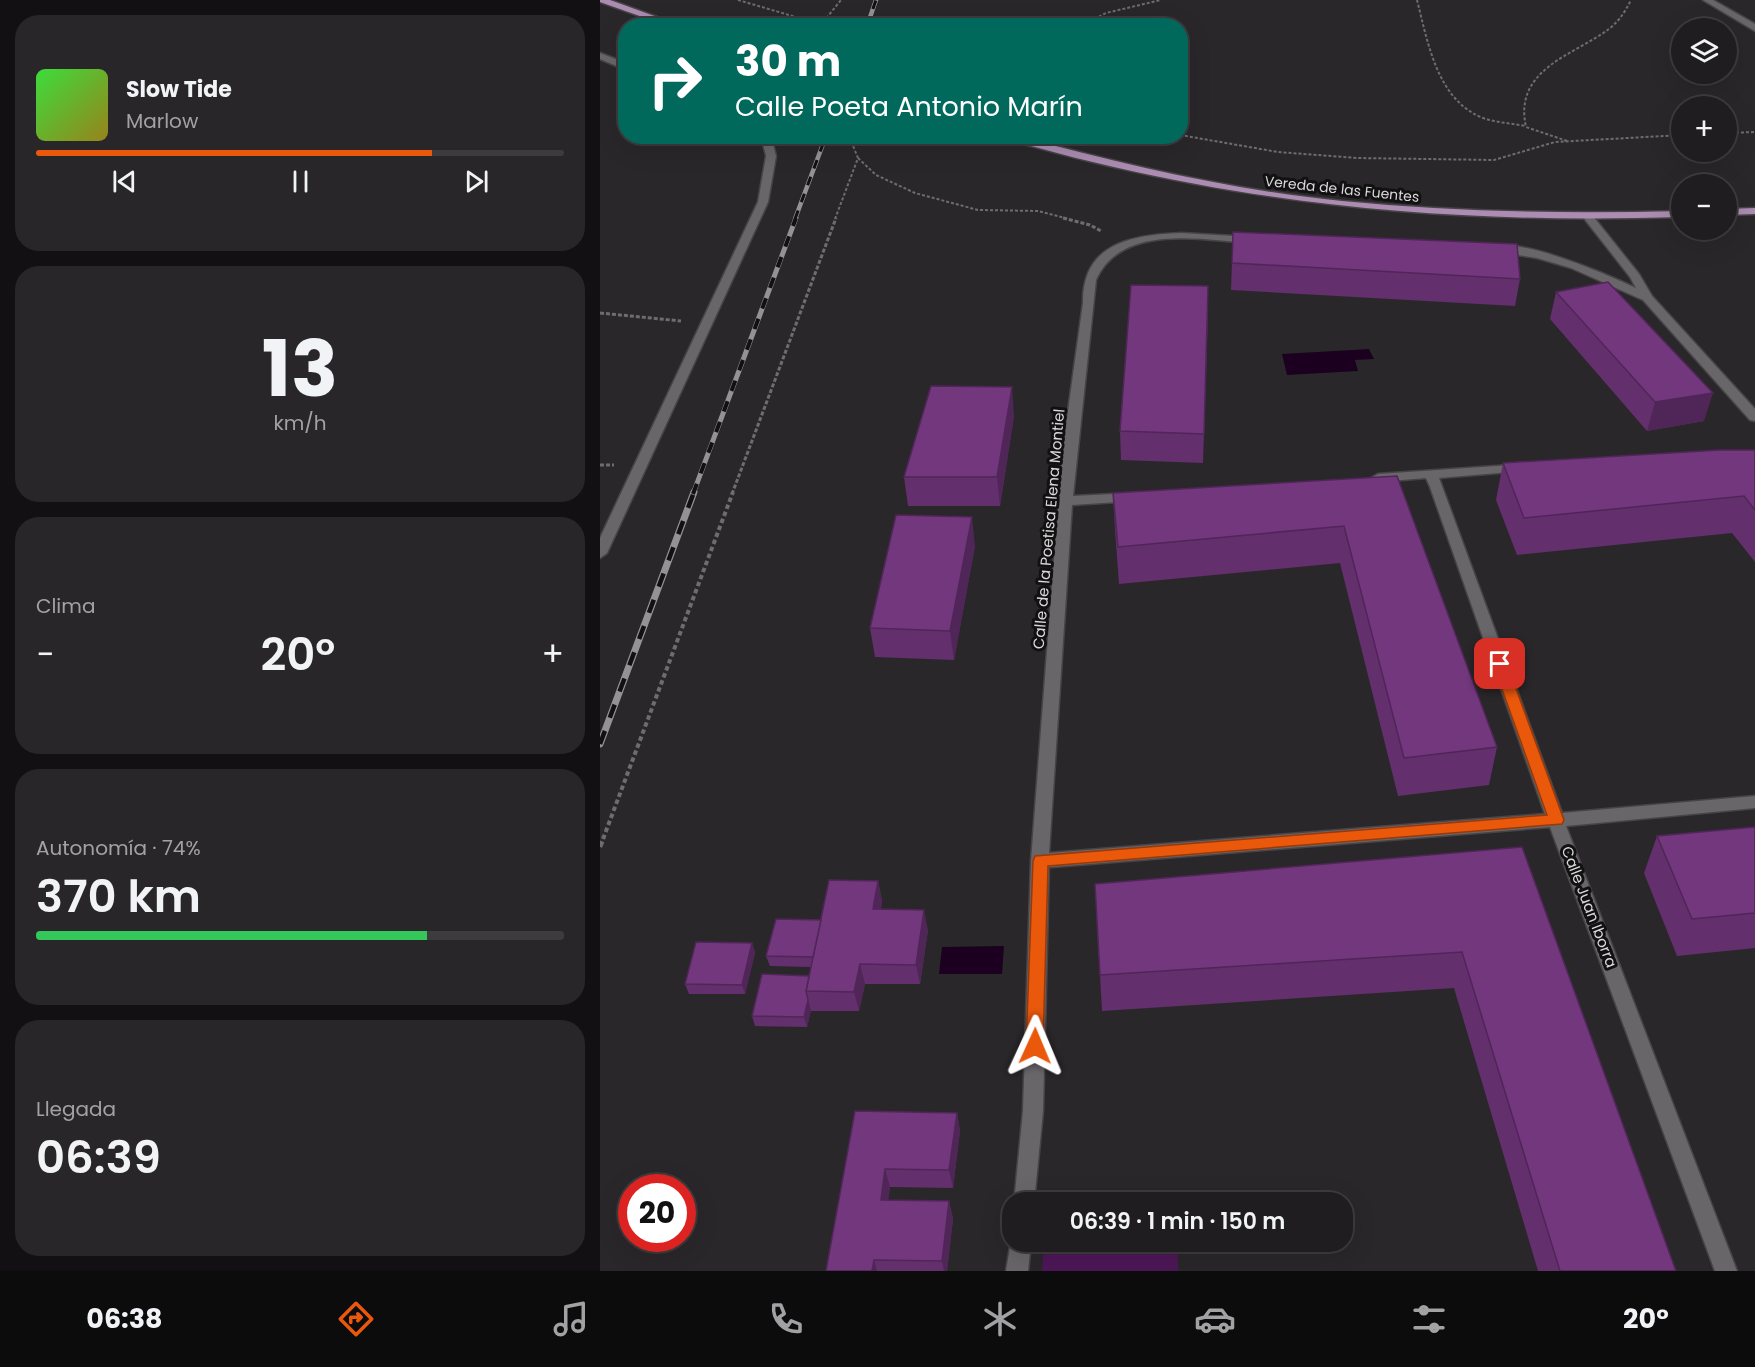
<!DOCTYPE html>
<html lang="es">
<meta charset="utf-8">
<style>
:root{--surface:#201d20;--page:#282629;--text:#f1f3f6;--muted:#a2a2a5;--line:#3d3b3e;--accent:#ea580c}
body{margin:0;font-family:Poppins,sans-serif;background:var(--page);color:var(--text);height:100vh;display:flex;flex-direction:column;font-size:22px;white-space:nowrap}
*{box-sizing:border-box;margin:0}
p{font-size:20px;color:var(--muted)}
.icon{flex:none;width:33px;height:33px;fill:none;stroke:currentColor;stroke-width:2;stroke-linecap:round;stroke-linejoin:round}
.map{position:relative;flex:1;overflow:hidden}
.panel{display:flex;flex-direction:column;gap:15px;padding:15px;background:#121012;width:600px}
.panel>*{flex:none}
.hud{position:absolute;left:18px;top:18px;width:570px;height:126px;border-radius:24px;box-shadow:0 6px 24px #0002,0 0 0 2px var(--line);background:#00695c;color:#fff;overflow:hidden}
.buttons{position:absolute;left:1071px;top:18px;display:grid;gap:12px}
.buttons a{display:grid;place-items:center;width:66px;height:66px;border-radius:50%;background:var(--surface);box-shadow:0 6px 24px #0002,0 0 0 2px var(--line);font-size:30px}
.speed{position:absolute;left:18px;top:1174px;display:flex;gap:12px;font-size:30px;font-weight:700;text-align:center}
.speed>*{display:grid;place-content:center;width:78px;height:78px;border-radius:50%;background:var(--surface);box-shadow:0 6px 24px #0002,0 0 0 2px var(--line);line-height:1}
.speed .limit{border:9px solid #d22;background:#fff;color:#111}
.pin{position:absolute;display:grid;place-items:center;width:51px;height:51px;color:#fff;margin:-26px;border-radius:12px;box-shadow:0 3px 9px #0006}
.me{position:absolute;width:66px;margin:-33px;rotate:1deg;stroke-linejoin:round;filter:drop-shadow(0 0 4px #0008)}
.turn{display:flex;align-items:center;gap:21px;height:126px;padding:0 18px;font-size:27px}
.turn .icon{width:78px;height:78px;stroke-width:2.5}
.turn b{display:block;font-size:42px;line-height:51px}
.big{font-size:45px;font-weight:600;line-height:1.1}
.panel .widget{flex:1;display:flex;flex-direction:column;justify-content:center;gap:9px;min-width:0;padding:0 21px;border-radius:24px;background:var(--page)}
.panel .dial{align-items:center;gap:0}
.dial b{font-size:78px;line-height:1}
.song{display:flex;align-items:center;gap:18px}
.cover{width:72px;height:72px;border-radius:9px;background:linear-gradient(135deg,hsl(120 70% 55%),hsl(50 70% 35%))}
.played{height:6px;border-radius:3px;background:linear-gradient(90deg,var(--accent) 75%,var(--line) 75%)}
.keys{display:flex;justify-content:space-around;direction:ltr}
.heat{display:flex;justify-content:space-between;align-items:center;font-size:33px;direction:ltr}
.charge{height:9px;border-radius:4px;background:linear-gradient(90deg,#34c759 74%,var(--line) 0)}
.trip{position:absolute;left:402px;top:1192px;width:351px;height:60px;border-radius:24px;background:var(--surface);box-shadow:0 6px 24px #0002,0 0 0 2px var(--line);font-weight:600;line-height:60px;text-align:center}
.menu{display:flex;height:96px;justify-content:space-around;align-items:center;background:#0d0c0d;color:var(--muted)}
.menu .icon{width:42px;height:42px}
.menu .active{color:var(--accent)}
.menu b{font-size:27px;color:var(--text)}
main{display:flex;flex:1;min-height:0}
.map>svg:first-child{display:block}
</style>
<main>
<section class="panel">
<div class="widget">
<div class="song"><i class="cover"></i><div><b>Slow Tide</b><p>Marlow</p></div></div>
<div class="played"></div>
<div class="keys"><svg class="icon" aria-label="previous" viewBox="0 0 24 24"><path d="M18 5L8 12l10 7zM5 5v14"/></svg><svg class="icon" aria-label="pause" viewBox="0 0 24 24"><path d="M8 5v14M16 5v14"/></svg><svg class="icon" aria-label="next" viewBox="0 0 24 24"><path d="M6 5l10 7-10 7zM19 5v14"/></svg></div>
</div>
<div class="widget dial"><b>13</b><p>km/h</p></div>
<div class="widget"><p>Clima</p>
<div class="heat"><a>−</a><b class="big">20°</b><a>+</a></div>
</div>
<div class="widget"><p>Autonomía · 74%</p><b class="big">370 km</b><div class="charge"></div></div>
<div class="widget"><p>Llegada</p><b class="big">06:39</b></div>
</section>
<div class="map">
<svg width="1155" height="1271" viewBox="0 0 1155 1271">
<rect width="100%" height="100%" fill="#2a272b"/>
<polygon fill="#4d1757" points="444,1242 578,1242 578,1271 442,1271"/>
<g fill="#1b0020">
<polygon points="769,349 774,359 755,360 758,371 687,375 682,354"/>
<polygon points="404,946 402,974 339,974 342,947"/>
</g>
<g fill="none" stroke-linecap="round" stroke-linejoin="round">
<defs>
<g id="lane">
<polygon points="440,854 446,856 449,861 443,1111 434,1203 414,1203 423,1111 431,861 434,856"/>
<polygon points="412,1235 412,1242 431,1242 428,1271 406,1271"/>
</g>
<g id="street">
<polygon points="1103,0 1113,0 1155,24 1155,31"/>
<polygon points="0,53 26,63 26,70 0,59"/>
<polygon points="161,136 171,136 176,156 168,202 7,553 0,558 0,538 158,202 166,156"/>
<path d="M988,214L992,215L1039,274L1052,296L1155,409V421L1150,420L1043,300L971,268L937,258L898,252L892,249C912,233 1013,277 1036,288L1030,277L983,217Z"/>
<path d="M581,233L652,237L658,240L652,243C602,240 521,223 496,280L473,496L533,493L540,497L533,501L472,505L449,853L945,814L830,487L826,478L778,482L771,478L778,474L927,464L929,467L927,470L922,471L839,478L962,813L1155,796V808L966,826L1137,1271H1115L950,827L440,868L434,866L431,861L462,454L483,303C482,243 532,235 581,233Z"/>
</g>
<g id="primary">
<polygon points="0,0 10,0 82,26 68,26 0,2"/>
<path d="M400,136H418C525,165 632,190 742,201C855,212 968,214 1082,211V217C885,223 706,211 514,167C487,161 461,154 435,147C424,144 410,142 400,136Z"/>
<polygon points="1155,208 1155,214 1126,215 1126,209"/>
</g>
</defs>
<use href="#lane" stroke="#474447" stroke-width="3"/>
<use href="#street" stroke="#474447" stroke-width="3"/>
<use href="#primary" stroke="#474447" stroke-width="3"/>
<g stroke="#6f6c6f" stroke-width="2" stroke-dasharray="3 2" stroke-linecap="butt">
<polyline points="138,0 206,20 216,26"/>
<path d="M817,0C828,43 837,100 883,118C897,123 911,123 925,126"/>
<polyline points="220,26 241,0"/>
<polyline points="481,26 506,13 561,0"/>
<polyline points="1126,133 1155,132"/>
<polyline points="580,135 678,152 757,158 894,160 955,142 1082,135"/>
<path d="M967,141L926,127C913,69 974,55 1009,29C1019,21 1025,12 1031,0"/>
<polyline points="258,158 276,175 315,193 378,210 438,211 469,219"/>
<polyline points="235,219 258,158 249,136"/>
</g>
<g stroke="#6f6c6f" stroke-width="3" stroke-dasharray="4 2" stroke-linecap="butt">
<polyline points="463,218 490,225 501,231"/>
<polyline points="0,313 81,321"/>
<polyline points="0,465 14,465"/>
<polyline points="132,494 236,218"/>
</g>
<polyline stroke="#6f6c6f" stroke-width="4" stroke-dasharray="4.5 3" stroke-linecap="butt" points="3,839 133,492"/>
<polyline stroke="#6f6c6f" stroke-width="4.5" stroke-dasharray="6 4" stroke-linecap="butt" points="0,847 4,837"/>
<use href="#lane" fill="#69666a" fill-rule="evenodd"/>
<use href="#street" fill="#69666a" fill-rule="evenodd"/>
<use href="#primary" fill="#ac8cb2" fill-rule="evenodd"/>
<defs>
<g id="rail-far2">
<polyline points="267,26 276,0"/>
<polyline points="195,219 226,136"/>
</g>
<polyline id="rail-far1" points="93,494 196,218"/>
<polyline id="rail" points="0,744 94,492"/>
</defs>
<use href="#rail-far2" stroke="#949295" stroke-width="4.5"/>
<use href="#rail-far1" stroke="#949295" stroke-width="5"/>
<use href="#rail" stroke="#949295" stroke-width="7"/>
<use href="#rail-far2" stroke="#121112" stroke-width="3" stroke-dasharray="9" stroke-linecap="butt"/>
<use href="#rail-far1" stroke="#121112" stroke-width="4" stroke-dasharray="11" stroke-linecap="butt"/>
<use href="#rail" stroke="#121112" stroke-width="4.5" stroke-dasharray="14" stroke-linecap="butt"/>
</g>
<g fill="#632f6c">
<polygon points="633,232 920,279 915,306 631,290"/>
<polygon points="956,292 1104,421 1047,431 950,319"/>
<polygon points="608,313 603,463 521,460 520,431"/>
<polygon points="414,416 400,506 308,506 304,477"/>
<polygon points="1155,450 1155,562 1132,533 917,555 896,500 903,463"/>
<polygon points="797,476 897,747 889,785 798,796 740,563 519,584 515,530 513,493"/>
<polygon points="375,546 354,660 275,657 270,628"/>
<polygon points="1155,827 1155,948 1077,956 1044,873 1057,836"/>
<polygon points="922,847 1076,1271 938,1271 854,988 502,1011 500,975"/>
<polygon points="278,881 282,901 281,909 328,930 320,984 265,984 259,1011 211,1011 211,1010 207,1027 155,1026 152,1016 209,976 211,967 170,966 166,956"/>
<polygon points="152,943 155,953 145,994 89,994 85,984"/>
<polygon points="255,1111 357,1113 360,1131 353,1188 290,1187 288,1200 349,1201 353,1219 347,1271 226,1271"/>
</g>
<g fill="#502658">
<polygon points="608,286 608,313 603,463 604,434"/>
<polygon points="412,387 414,416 400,506 397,477"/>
<polygon points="1113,393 1104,421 1047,431 1055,402"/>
<polygon points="372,517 375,546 354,660 350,631"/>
<polygon points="278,881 282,901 277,929 273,909"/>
<polygon points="324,910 328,930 320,984 316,965"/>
<polygon points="152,943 155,953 145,994 142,985"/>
<polygon points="260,964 265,984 259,1011 254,992"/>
<polygon points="208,1000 211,1010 207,1027 204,1017"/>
<polygon points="357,1113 360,1131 353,1188 349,1170"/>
<polygon points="285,1169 290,1187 286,1218 281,1200"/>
<polygon points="349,1201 353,1219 347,1271 344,1271 342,1261"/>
<polygon points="274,1260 277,1271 272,1271"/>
</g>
<g fill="#73377d" stroke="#502658" stroke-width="1.5">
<polygon points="633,232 917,244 920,279 632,263"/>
<polygon points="1008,282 1113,393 1055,402 956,292"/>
<polygon points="531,285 608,286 604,434 520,431"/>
<polygon points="331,386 412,387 397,477 304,477"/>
<polygon points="1120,450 1155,450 1155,510 1144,496 924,518 903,463"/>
<polygon points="797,476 897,747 804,758 744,526 518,547 513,493"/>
<polygon points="296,515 372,517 350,631 270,628"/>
<polygon points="1155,827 1155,913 1092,919 1057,836"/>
<polygon points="922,847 1076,1271 960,1271 862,952 500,975 495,884"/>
<polygon points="229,880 278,881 273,909 324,910 316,965 260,964 254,992 206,991"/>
<polygon points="176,919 221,920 213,957 166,956"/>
<polygon points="96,942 152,943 142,985 85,984"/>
<polygon points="162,974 209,976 206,991 208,1000 204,1017 152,1016"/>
<polygon points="255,1111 357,1113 349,1170 285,1169 281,1200 349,1201 342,1261 274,1260 272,1271 226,1271"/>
</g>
<polygon fill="#ea580c" stroke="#983908" stroke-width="1.5" points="900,660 907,664 964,820 962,824 448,866 443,1046 441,1051 435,1054 428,1051 426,1046 433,861 435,856 947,815 893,664"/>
<g text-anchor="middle" stroke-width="6" stroke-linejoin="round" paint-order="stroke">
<g font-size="14" fill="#dad8da" stroke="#121112">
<text transform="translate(742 189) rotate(6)" y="5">Vereda de las Fuentes</text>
</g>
<g font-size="15" fill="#dad8da" stroke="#121112">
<text transform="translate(449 529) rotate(-85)" y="5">Calle de la Poetisa Elena Montiel</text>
<text transform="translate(989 907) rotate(69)" y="5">Calle Juan Iborra</text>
</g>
</g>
</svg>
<div class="buttons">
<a><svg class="icon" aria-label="layers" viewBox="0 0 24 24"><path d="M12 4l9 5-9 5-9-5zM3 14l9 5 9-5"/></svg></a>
<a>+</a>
<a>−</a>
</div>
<div class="speed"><div class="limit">20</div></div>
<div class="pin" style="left:900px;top:664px;background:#d93025"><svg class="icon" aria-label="arrive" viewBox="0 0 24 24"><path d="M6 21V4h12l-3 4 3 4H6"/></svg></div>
<svg class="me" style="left:435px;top:1046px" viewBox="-20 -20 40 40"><path d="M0-17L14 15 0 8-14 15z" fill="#ea580c" stroke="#fff" stroke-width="4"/></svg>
<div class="trip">06:39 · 1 min · 150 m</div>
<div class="hud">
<div class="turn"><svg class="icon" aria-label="right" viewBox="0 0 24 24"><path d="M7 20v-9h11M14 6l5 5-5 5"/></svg><div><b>30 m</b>Calle Poeta Antonio Marín</div></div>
</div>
</div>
</main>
<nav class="menu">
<b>06:38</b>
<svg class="icon active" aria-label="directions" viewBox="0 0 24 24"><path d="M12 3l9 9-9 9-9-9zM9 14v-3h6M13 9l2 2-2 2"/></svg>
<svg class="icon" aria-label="music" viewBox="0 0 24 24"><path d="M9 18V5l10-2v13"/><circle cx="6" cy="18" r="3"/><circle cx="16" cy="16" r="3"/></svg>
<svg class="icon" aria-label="phone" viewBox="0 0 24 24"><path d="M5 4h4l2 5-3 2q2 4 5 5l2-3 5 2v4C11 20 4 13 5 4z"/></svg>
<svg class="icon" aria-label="climate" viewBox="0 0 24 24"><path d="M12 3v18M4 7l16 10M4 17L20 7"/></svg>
<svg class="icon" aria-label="car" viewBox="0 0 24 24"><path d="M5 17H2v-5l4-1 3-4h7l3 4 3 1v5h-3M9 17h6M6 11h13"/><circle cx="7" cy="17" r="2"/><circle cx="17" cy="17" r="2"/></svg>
<svg class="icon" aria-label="filters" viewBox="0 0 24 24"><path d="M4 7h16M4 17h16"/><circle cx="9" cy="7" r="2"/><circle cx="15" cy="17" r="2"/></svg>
<b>20°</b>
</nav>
